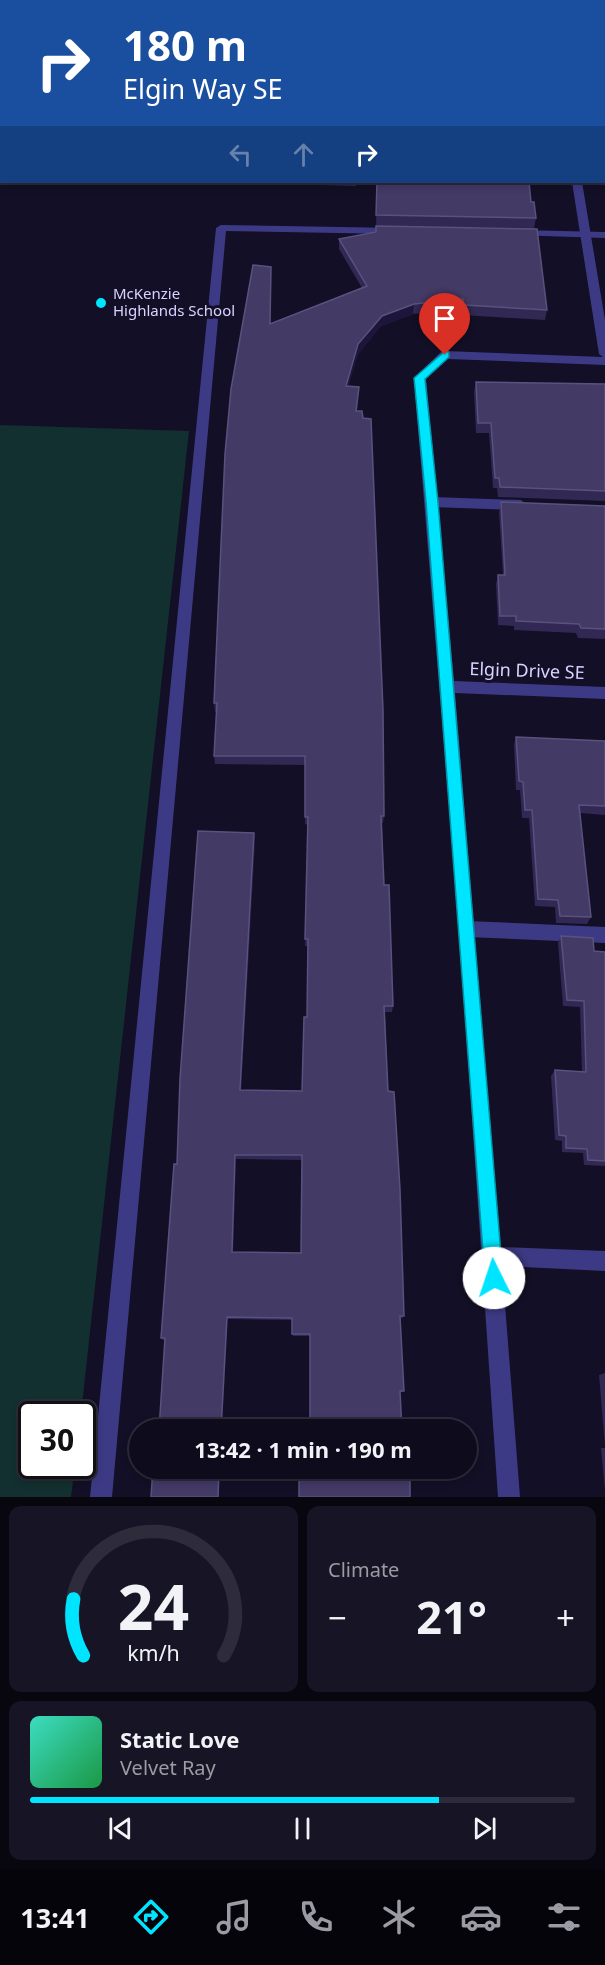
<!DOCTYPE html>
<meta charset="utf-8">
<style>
:root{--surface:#0e0b1c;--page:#171425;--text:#f1f3f6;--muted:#9b9ba3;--line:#2e2b3b;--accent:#00e5ff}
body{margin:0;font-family:"Noto Sans",sans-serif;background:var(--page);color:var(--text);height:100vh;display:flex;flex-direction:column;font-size:22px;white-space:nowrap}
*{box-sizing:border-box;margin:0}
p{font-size:20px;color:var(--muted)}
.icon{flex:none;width:33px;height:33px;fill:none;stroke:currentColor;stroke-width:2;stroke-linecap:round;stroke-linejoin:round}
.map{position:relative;height:1497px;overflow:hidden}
.details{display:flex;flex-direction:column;gap:9px;padding:9px;background:#08060f;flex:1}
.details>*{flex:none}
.top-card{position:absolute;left:0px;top:0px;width:606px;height:183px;box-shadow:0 3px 9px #0003,0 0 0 2px var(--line);background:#1a4fa0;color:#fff;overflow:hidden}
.speed{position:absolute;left:18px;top:1401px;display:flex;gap:12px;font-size:30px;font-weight:700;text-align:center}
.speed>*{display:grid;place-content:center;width:78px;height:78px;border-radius:50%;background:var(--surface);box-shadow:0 3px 9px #0003,0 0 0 2px var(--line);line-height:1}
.speed .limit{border:3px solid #111;border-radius:9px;background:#fff;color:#111}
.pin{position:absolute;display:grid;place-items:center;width:51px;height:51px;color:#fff;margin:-62px -26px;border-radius:50% 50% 50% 0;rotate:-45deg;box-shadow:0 0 6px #0007}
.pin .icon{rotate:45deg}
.me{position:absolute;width:66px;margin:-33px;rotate:356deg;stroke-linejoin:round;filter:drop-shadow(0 0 4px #0008)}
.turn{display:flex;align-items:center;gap:21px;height:126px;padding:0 24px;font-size:27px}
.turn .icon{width:78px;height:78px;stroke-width:2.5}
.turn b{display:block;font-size:42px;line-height:51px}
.lanes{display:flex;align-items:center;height:57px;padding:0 24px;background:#0003;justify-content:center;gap:30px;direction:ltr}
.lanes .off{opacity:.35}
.big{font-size:45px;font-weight:700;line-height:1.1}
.details .card{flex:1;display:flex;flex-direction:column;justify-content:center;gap:9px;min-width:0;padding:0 21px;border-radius:12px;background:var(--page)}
.details .dial{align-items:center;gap:0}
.dial svg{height:156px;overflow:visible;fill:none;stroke:var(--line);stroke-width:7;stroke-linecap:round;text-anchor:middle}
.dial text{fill:var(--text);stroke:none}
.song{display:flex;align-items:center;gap:18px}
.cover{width:72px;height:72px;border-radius:9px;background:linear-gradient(135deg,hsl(170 70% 55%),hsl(140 70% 35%))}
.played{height:6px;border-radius:3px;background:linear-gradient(90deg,var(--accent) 75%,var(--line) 75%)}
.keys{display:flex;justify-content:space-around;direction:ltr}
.heat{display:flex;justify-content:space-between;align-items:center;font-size:33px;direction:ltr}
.details .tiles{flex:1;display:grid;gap:9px;grid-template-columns:1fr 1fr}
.card:last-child{grid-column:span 2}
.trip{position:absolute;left:129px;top:1419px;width:348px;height:60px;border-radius:30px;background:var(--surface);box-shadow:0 3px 9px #0003,0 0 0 2px var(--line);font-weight:700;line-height:60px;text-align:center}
.tab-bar{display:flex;height:96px;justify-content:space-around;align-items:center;background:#06040b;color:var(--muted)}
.tab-bar .icon{width:42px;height:42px}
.tab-bar .active{color:var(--accent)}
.tab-bar b{font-size:27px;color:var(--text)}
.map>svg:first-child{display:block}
</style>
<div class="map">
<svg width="605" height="1497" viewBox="0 0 605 1497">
<rect width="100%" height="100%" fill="#130f26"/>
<polygon fill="#12302f" points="0,425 189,431 81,1414 32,1414 32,1466 75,1466 71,1497 0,1497"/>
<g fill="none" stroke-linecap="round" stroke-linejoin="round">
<polyline stroke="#2fb8b0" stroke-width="2" stroke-dasharray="1.5 3" stroke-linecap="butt" points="79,2 81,0"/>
<g fill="#3d3a85" fill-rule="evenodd">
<polygon points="221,225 395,228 400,231 395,234 226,231 112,1497 90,1497 216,228"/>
<polygon points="518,230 605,232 605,238 514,235 514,231"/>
<polygon points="432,497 521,500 527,505 521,510 432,507 426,502"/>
<polygon points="467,921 605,927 605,943 467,937 461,934 459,929 461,924"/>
</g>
<g fill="#3d3a85" fill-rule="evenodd">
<rect x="250" y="0" width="8" height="2"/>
<rect x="550" y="0" width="8" height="2"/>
<polygon points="572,182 582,182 605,320 605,365 448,359 426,379 454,681 605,687 605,699 455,693 500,1247 605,1251 605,1271 502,1266 520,1497 498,1497 459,929 414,378 441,352 445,351 603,357 599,354"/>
</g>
<g fill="#3d3a85" fill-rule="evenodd">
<rect x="0" y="117" width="2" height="6"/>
<rect x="604" y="135" width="1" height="6"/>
</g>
</g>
<g fill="#312854" fill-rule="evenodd">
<polygon points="284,182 356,182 356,186 284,184"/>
<polygon points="377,182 531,202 536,218 534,228 376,226"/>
<path d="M339,239L547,310L545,320L462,315V309L413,314L381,326L358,354L348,387L358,397L357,411L384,816L383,823H382L384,885L393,1006L392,1012H385L388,1091L404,1316L402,1318H400L404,1391L402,1392H400L310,1336H293L292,1320L228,1319L165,1340H163L161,1338L177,1164L254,833L255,841L241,1090L302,1091L307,1017L308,946H305L308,825L305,824V765L215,764L214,756L217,712H215L214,703L270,324L362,288L339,249ZM236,1159L302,1160L301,1253L233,1252Z"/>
<polygon points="476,382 605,384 605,501 498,497 497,488 493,488 489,433 476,433 474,392"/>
<polygon points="501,502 605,506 605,639 578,638 576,633 514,630 514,626 498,625 496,584 498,575 503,575 499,512"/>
<polygon points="516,737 605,741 605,815 580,813 591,917 587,924 556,923 555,907 535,906 529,818 522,818 520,790 516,790 514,745"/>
<polygon points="561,936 594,951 605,952 605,1166 584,1165 583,1153 562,1152 562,1141 555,1140 551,1076 555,1070 582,1072 580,1007 563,1006 558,943"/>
<polygon points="605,1373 605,1446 599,1375"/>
<polygon points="601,1448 605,1448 605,1491"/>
</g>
<g fill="#1d163a">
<polygon points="414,304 413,314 381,326 358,354 345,396 346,386 358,344 382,316"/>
<polygon points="254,833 255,841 241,1095 240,1090"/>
<polygon points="235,1155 236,1159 233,1255 232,1252"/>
<polygon points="227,1317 228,1319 222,1430 221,1430"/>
<polygon points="219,1468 221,1468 219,1497 218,1497"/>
</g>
<g fill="#433a66" stroke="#5a527e" stroke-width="1.5" fill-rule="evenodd">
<polygon points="137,0 207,0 206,2 137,2"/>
<rect x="295" y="0" width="61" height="2"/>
<rect x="438" y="0" width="71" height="2"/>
<polygon points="599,0 605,0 605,34 604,2 599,2"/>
<polygon points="377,182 529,182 531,202 534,202 536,218 376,215"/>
<path d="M376,226L537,229L547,310L464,305L463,299L414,304L382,316L358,344L346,386L359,387L356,411H362L363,418L371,419L383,710L384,816H381L384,885H389L393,1006H384L388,1091L394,1092L400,1189L404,1316H400L404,1391H400L402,1430H310V1334H292V1318L227,1317L221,1430H159L165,1338H161L174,1164H177L180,1079L198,831L254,833L240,1090L302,1091L304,1017H307L308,939H305L308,817H305V756H214L217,703H214L225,454L231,389L253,265L271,267L270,324L367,286L339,239L376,232ZM235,1155H302L301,1253L232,1252Z"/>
<polygon points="476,382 605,384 605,491 500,487 499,478 495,478 491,423 478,423"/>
<polygon points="501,502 605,506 605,629 581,628 579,624 516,621 516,616 500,616 498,575 505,575"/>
<polygon points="516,737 605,741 605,806 579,805 591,917 560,916 558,900 538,899 532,810 525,810 523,782 519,781"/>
<polygon points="561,936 593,938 594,951 605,952 605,1161 588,1160 587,1149 566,1148 566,1136 559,1135 555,1070 586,1072 584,1001 567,1000"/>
<polygon points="153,1468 219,1468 218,1497 151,1497"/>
<polygon points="299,1468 403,1468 404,1475 410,1475 410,1497 299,1497"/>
</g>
<polygon fill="#00e5ff" stroke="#0095a6" stroke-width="1.5" points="445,351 449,352 449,357 425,379 438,502 503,1278 501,1284 494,1287 488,1284 485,1278 426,502 414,378"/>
<circle fill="#00e5ff" stroke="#130f26" stroke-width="2" cx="101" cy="303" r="6"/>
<g text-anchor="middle" stroke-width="6" stroke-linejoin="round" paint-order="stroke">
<g font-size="15" fill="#d9d4ff" stroke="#130f26" text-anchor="start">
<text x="113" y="299">McKenzie<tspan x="113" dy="17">Highlands School</tspan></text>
</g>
<g font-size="18" fill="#d9d4ff" stroke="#130f26">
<text transform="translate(527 671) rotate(2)" y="6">Elgin Drive SE</text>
</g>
</g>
</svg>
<div class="speed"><div class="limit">30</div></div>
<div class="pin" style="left:445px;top:355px;background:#d93025"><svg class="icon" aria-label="arrive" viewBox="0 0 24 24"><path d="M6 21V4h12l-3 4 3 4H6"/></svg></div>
<svg class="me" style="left:494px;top:1278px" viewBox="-20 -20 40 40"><circle r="19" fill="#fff"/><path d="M0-13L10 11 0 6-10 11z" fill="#00e5ff"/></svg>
<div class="trip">13:42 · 1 min · 190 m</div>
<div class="top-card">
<div class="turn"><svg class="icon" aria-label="right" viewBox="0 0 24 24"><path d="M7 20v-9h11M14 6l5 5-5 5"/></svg><div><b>180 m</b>Elgin Way SE</div></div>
<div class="lanes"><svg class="icon off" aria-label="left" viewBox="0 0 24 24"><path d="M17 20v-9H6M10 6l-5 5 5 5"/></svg><svg class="icon off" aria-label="ahead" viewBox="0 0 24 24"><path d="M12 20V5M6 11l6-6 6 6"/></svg><svg class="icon" aria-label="right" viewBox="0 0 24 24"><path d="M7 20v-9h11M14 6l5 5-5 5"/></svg></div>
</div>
</div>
<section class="details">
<div class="tiles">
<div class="card dial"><svg viewBox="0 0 100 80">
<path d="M14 69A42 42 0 1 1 86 69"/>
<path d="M14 69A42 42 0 0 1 9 40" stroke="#00e5ff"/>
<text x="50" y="56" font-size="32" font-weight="700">24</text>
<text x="50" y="72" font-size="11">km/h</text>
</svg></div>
<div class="card"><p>Climate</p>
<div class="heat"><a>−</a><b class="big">21°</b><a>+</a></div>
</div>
<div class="card">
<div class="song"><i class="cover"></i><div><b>Static Love</b><p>Velvet Ray</p></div></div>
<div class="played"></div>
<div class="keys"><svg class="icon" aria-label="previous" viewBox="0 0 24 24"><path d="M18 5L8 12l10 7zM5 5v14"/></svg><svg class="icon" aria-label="pause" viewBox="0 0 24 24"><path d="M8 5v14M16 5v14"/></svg><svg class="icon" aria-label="next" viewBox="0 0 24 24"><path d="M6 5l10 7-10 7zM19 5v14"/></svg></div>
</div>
</div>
</section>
<nav class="tab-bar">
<b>13:41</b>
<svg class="icon active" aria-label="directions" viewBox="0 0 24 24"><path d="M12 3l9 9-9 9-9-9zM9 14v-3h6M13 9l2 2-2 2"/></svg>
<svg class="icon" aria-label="music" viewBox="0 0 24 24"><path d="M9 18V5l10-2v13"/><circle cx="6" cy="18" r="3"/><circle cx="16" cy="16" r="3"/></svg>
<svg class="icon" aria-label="phone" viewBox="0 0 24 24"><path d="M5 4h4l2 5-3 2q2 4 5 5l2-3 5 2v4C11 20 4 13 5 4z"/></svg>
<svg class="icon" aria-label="climate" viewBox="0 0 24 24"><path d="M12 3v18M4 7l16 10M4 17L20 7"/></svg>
<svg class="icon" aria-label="car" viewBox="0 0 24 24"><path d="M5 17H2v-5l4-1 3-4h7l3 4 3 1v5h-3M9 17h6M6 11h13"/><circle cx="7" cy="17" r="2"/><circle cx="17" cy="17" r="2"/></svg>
<svg class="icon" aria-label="filters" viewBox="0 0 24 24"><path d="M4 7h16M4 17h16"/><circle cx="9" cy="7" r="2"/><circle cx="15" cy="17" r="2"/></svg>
</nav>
